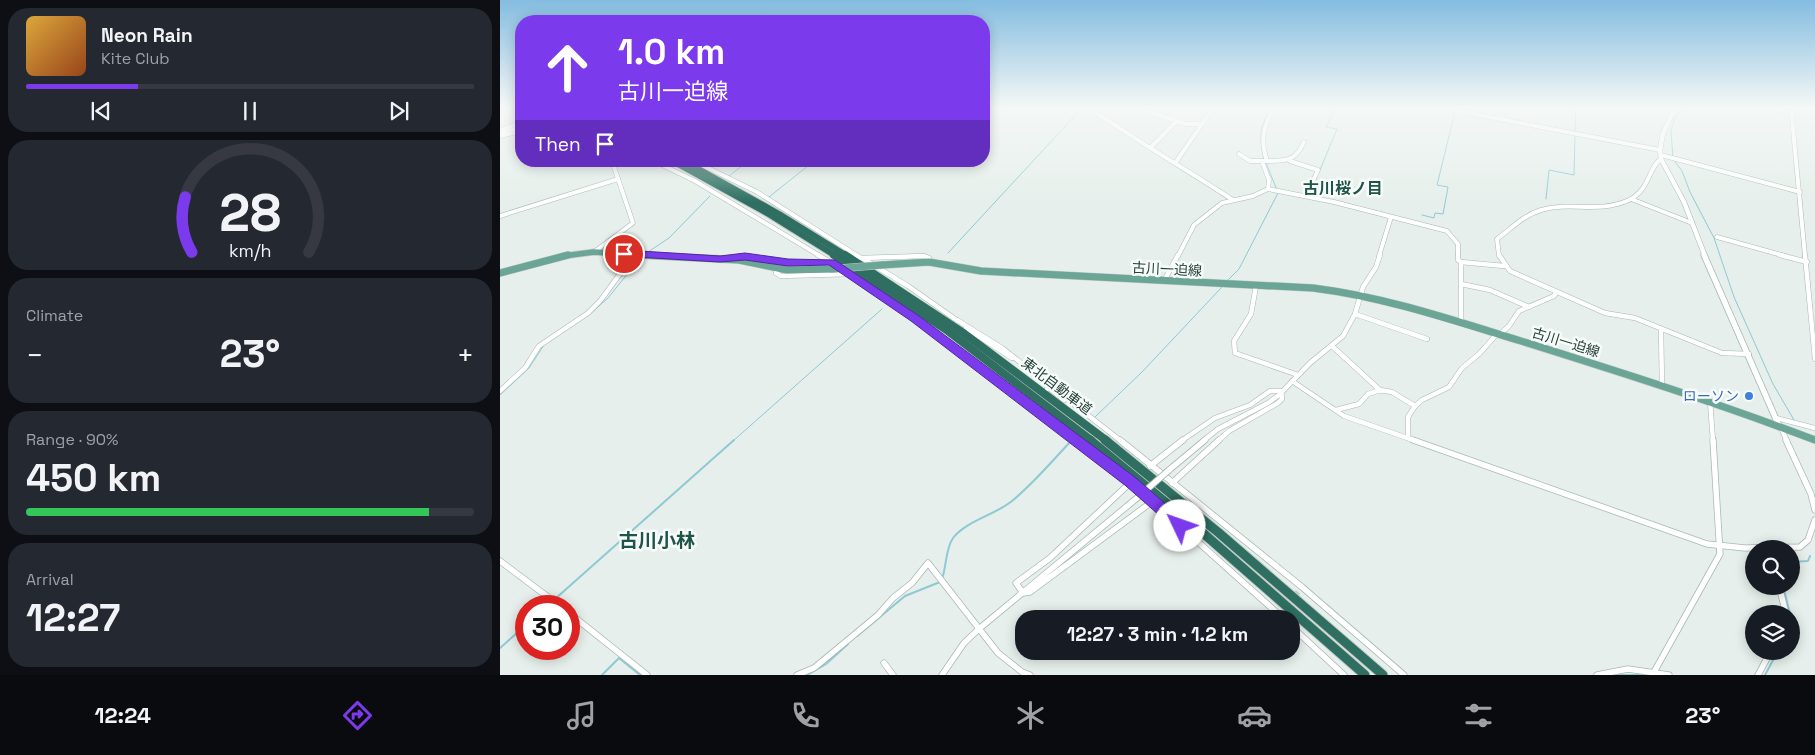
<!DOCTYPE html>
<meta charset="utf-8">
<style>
:root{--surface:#171b24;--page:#242831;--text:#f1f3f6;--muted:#9ea1a6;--line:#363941;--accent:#7c3aed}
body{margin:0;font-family:"Space Grotesk","Noto Sans JP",sans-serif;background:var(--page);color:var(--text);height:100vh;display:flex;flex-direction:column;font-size:19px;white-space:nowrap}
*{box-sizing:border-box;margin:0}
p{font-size:16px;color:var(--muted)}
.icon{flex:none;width:28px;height:28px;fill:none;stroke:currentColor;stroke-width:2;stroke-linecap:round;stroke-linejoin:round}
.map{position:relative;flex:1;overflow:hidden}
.panel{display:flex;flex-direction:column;gap:8px;padding:8px;background:#0d0f14;width:500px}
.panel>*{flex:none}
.guide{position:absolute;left:15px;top:15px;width:475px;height:152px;border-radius:20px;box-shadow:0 2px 12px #0003;background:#7c3aed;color:#fff;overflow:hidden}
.tools{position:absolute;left:1245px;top:540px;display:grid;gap:10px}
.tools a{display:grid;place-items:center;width:55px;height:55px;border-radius:50%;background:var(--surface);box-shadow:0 2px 12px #0003;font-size:25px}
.speed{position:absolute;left:15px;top:595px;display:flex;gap:10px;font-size:25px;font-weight:700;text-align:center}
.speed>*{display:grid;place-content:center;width:65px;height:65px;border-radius:50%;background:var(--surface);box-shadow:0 2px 12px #0003;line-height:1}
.speed .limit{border:8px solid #d22;background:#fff;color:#111}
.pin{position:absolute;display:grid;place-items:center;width:42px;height:42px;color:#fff;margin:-21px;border:2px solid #fff;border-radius:50%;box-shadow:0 1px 5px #0007}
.me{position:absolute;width:55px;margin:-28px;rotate:312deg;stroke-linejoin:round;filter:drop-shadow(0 0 4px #0008)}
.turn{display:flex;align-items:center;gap:18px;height:105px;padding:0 20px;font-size:22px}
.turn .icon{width:65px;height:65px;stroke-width:2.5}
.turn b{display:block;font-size:35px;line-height:42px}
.then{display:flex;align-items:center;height:48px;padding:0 20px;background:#0003;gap:10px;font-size:19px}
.big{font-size:38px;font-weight:700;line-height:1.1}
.panel .card{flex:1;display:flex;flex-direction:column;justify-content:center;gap:8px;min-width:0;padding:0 18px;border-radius:20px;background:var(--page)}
.panel .dial{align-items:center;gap:0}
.dial svg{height:130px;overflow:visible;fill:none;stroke:var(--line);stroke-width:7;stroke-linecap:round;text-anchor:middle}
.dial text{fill:var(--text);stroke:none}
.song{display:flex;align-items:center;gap:15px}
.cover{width:60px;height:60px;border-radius:8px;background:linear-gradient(135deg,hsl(40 70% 55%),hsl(20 70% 35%))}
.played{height:5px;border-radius:2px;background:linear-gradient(90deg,var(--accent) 25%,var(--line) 25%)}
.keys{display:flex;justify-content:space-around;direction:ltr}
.heat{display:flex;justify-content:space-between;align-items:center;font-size:28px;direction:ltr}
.charge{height:8px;border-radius:4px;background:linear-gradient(90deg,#34c759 90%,var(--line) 0)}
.trip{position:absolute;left:515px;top:610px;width:285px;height:50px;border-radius:20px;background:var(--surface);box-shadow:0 2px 12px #0003;font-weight:700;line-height:50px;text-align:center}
.dock{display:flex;height:80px;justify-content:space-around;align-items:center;background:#090b0e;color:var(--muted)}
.dock .icon{width:35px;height:35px}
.dock .on{color:var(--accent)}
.dock b{font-size:22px;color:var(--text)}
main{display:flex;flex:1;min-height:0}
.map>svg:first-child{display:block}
</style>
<main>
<section class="panel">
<div class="card">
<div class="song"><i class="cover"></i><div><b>Neon Rain</b><p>Kite Club</p></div></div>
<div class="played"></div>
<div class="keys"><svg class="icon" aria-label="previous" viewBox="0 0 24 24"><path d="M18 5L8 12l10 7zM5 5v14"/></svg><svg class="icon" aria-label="pause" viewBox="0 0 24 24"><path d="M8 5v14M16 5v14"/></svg><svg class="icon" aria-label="next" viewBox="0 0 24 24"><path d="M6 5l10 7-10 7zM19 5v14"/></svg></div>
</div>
<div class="card dial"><svg viewBox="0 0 100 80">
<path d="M14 69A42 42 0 1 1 86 69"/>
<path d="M14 69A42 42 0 0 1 10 35" stroke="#7c3aed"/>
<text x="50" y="56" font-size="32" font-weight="700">28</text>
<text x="50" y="72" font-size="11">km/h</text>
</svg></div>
<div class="card"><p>Climate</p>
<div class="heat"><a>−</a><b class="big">23°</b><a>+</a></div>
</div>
<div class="card"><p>Range · 90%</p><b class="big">450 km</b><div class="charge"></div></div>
<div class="card"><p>Arrival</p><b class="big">12:27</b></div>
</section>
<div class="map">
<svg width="1315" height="675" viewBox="0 0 1315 675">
<rect width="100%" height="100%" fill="#e6efeb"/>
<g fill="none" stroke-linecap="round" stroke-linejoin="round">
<g stroke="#8ec9d4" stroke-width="1">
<polyline points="953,108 970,111"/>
<polyline points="1183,108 1175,118 1171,130 1173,159 1182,171 1190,192 1214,238 1234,297 1273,384 1294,420"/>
<polyline points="0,110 9,108"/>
<polyline points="1075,132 1076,108"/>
<path d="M764,160C760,135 757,130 772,108"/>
<polyline points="766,163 777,190"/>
<polyline points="820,170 837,129 826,127 835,108"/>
<polyline points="229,176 248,161"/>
<polyline points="269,197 314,161"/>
<polyline points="1046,199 1049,170 1074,175 1075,136"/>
<polyline points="922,215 934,218 935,213 943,214 948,187 937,185 955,112"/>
<polyline points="148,252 169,238 210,196"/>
<polyline points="448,253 582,108"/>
<polyline points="728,280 739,269 778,193"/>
<polyline points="90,314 108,298 141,257"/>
<polyline points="0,395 29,368 44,345"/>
<polyline points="595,417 642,372 722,287"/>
<polyline points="233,441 382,309"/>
<polyline points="571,441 572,440"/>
</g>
<g stroke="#8ec9d4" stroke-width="2">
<polyline points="1291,562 1308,561 1310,556"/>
<path d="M442,579C447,565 445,550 453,538C466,521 495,515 512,501C534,483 552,461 572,440"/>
<polyline points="1283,586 1290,614"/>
<polyline points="55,599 234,440"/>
<polyline points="47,606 52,602"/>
<polyline points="357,636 405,596 440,582"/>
<polyline points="0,648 26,625"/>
<polyline points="102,675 119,658 140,675"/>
<polyline points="307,675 326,664 348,644"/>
<polyline points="1114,675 1147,675"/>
<polyline points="1265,675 1278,651"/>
</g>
<polyline stroke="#bfccc8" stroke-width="4.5" stroke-dasharray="4.5 2.5" stroke-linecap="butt" points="468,352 481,341"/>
<polyline stroke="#bfccc8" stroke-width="5.5" stroke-dasharray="5.5 2.5" stroke-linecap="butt" points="786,606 798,592"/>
<defs>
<g id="street-far2">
<path d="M590,108C636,141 686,169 733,200"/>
<polyline points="639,108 685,124 702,124"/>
<polyline points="943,108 1160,150"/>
<polyline points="1269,108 1292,113"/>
<polyline points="1291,108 1305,256"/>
<polyline points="0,131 21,122"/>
<polyline points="0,136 21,131"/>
<polyline points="651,147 676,122"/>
<polyline points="739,154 750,161 762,161"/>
<polyline points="1161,155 1300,192"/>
<polyline points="154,161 195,181 320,256"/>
<polyline points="194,161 257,192 358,256"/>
<path d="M767,161C786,161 796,161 804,142"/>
<polyline points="790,161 818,170 806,196"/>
<polyline points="676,162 713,108"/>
<polyline points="768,189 834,202 947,231 958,244 958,256"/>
<polyline points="1131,199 1192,223"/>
<polyline points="0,216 118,179"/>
<polyline points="1217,237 1285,256"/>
<polyline points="94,252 133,223 112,161"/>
<path d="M678,256L694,225L722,203L753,196L768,189L769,180L762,161H767C760,140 763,127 774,108"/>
<polyline points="879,256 891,217"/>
<path d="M999,256L997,239C1012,228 1024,215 1041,210C1071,201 1098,214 1129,200C1150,190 1149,166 1161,159"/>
</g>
<g id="street-far1">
<polyline points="318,255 351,274"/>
<polyline points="356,255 361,258 424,256 429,258 429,262"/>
<polyline points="958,255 958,260 961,262 961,323"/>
<polyline points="999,255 1010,271 1105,313 1135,318 1222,353 1249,354"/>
<polyline points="1280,255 1307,262"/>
<polyline points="1305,255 1315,359"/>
<polyline points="233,257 288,263 330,262"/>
<polyline points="362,258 408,286 458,321"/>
<polyline points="961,262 1004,266"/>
<polyline points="277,269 276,273 281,276 351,274 415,318 578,441"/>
<polyline points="664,281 678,255"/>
<polyline points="961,284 990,290 1029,307"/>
<polyline points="756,286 751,314 734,341 735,353 798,375"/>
<polyline points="855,314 927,339"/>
<polyline points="457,320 502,348 621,441"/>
<polyline points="466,328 512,358"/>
<polyline points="1161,329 1162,385"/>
<polyline points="999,335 1009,326 1019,311 1054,296 1056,293"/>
<polyline points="832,346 881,391"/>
<polyline points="792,381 844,416 916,441"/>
<polyline points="547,389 548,387 564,400"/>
<polyline points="0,391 25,368 39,346 88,313 100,301 134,255"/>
<polyline points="532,400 558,423 559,427"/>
<polyline points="1210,401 1213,441"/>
<polyline points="836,410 859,404 868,394 880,390 892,392 915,406"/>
<polyline points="1276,418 1315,428"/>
<polyline points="1280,426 1287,441"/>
<polyline points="908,438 908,417 915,406 922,400 949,387 962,368 979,354 997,334"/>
<polyline points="681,441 715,418 750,405 770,391 781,391 782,399 778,403 729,431 718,441"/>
<polyline points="703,441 718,429 768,403 779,395 810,363 843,336 855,314 863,287 876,267 880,255"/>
</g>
<g id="street">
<polyline points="576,440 631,482 550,558 516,583 523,593 530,592 653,501"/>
<polyline points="620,440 802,587 904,675"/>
<polyline points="913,440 1207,544 1245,548 1300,547 1308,540 1315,520"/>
<polyline points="1286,440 1311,494 1315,510"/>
<polyline points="650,466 683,440"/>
<polyline points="669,470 705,440"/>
<polyline points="631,482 784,619"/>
<polyline points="672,483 719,440"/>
<polyline points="0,561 60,606"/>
<polyline points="1279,586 1286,614"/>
<polyline points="69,613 147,675"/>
<polyline points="791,626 844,675"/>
<polyline points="384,663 393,675"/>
<polyline points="1154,672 1220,554 1213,440"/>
<polyline points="297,675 314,668 378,615 393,598 412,583 428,563 498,653 522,672 530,675"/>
<polyline points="442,675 464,643 480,628 637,498"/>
<polyline points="1097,675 1128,669 1169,675"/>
<polyline points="1258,675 1271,651"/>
</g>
<g id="secondary-far1">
<polyline points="1175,108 1163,133 1160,150 1161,159 1184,202 1205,256"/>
<polyline points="0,134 21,128"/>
</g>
<polyline id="secondary" points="1204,255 1279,426"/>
<polyline id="primary-far1" points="63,256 94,252 163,256"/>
<g id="primary">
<polyline points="140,255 239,260 287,270 332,269"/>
<path d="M382,265L429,262L481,271L813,288C885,297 952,320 1021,341C1120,372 1218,403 1315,440"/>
<polyline points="0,273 68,255"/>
</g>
<g id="highway-far2">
<polyline points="173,161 267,213 336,256"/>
<polyline points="184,161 279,214 347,256"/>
</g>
<g id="highway-far1">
<polyline points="334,255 448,331 592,441"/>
<polyline points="345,255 462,332 607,441"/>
</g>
<g id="highway">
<polyline points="590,440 703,533 865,675"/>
<polyline points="605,440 719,533 883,675"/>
</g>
</defs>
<use href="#street-far2" stroke="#a8b8b2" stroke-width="5"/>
<use href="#street-far1" stroke="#a8b8b2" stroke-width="5.5"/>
<use href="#street" stroke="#a8b8b2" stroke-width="7"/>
<use href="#secondary-far1" stroke="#a4bbb3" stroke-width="5.5"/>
<use href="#secondary" stroke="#a4bbb3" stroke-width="7"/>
<use href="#primary-far1" stroke="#c2cac8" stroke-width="7"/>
<use href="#primary" stroke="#c2cac8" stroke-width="8"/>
<use href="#highway-far2" stroke="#c2cac8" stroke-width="8"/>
<use href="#highway-far1" stroke="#c2cac8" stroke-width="9"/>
<use href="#highway" stroke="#c2cac8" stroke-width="11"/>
<use href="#street-far2" stroke="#fff" stroke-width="4"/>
<use href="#street-far1" stroke="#fff" stroke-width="4.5"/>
<use href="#street" stroke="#fff" stroke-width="5.5"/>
<use href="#secondary-far1" stroke="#fff" stroke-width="4.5"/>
<use href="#secondary" stroke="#fff" stroke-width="5.5"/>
<use href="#primary-far1" stroke="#6aa596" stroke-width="5.5"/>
<use href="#primary" stroke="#6aa596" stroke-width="7"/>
<use href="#highway-far2" stroke="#2f6f62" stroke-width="6"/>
<use href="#highway-far1" stroke="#2f6f62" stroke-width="8"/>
<use href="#highway" stroke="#2f6f62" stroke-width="9"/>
<defs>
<polyline id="street-bridge" points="637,498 669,470"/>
<polyline id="primary-bridge" points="332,269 382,265"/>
</defs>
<use href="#street-bridge" stroke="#a8b8b2" stroke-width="7" stroke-linecap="butt"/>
<use href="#primary-bridge" stroke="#c2cac8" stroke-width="8" stroke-linecap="butt"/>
<use href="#street-bridge" stroke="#fff" stroke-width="5.5"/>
<use href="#primary-bridge" stroke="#6aa596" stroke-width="7"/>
</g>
<linearGradient id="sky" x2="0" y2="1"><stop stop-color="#84bce0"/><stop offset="0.53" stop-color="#f4f8f6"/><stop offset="1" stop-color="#f4f8f6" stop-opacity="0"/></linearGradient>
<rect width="1315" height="202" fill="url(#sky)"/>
<polygon fill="#7c3aed" stroke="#51269a" points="124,250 220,256 245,253 288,259 335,260 419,316 636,478 685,521 688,526 685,530 680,532 676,530 626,486 411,321 329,265 288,266 245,260 220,262 120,256 120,251"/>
<circle fill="#3f7fe0" stroke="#f7fbf9" stroke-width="2" cx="1249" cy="396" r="5"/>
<g text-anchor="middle" stroke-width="5" stroke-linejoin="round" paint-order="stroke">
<g font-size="14" fill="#24423a" stroke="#f7fbf9">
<text transform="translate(667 269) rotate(3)" y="5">古川一迫線</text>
<text transform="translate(1066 342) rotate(17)" y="5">古川一迫線</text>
<text transform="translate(557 386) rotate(37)" y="5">東北自動車道</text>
</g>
<g font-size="14" fill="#366cbe" stroke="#f7fbf9" text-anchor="end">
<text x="1239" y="401">ローソン</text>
</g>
<g font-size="16" font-weight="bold" fill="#1f5548" stroke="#f7fbf9">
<text x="843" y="194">古川桜ノ目</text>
</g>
<g font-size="19" font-weight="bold" fill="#1f5548" stroke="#f7fbf9">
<text x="157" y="547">古川小林</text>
</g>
</g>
</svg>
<div class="tools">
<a><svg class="icon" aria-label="search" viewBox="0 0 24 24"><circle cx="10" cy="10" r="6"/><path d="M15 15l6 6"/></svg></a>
<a><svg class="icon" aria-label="layers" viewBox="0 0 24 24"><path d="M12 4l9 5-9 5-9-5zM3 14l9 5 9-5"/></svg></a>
</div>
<div class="speed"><div class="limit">30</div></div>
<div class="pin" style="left:124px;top:254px;background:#d93025"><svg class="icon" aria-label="arrive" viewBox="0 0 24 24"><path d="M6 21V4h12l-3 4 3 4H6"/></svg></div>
<svg class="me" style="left:680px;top:526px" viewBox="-20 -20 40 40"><circle r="19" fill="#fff"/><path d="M0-13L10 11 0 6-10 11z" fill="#7c3aed"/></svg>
<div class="trip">12:27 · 3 min · 1.2 km</div>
<div class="guide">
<div class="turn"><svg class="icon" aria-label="ahead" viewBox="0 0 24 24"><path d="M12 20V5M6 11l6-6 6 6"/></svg><div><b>1.0 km</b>古川一迫線</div></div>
<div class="then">Then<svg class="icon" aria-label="arrive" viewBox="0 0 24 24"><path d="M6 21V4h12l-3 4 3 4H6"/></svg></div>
</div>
</div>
</main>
<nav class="dock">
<b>12:24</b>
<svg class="icon on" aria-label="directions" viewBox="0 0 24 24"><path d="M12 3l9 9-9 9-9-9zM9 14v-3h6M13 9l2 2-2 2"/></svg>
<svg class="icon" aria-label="music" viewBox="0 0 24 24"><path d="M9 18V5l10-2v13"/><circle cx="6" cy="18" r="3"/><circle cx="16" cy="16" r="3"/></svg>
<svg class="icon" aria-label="phone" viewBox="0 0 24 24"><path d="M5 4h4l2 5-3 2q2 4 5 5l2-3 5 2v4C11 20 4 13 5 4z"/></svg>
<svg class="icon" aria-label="climate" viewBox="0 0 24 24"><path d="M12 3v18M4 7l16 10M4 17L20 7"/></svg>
<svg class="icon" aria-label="car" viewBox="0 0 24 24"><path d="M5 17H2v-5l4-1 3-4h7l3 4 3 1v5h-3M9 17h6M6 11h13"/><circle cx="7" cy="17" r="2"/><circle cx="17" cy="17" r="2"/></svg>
<svg class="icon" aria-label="filters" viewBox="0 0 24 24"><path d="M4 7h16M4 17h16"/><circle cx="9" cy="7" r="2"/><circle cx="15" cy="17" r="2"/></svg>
<b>23°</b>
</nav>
